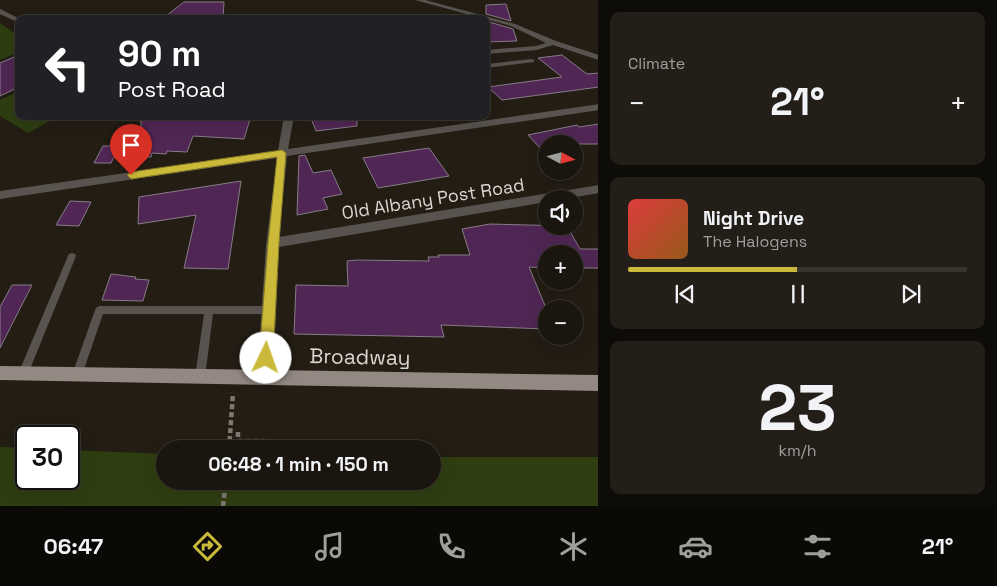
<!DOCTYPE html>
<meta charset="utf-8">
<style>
:root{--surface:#1a160f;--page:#231f18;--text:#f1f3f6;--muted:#9f9f9e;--line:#38352f;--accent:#cbba39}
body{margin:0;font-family:"Space Grotesk",sans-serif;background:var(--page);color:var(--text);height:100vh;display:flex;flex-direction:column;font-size:19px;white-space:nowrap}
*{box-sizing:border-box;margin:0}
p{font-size:16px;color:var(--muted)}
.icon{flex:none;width:28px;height:28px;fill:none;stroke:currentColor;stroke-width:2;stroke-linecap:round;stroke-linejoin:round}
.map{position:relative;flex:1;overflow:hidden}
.panel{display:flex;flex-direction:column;gap:12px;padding:12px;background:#0e0c08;width:399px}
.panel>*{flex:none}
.hud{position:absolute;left:15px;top:15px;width:475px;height:105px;border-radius:10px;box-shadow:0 5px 20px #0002,0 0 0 1px var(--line);background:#202124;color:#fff;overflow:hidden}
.needle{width:32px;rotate:97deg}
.controls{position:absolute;left:538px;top:135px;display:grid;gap:10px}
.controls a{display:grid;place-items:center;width:45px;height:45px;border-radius:50%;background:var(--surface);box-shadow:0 5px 20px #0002,0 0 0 1px var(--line);font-size:25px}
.speed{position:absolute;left:15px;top:425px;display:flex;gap:10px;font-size:25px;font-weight:700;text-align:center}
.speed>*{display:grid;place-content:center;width:65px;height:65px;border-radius:50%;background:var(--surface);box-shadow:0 5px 20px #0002,0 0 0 1px var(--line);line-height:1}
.speed .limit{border:2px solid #111;border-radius:8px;background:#fff;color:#111}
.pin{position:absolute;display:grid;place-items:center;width:42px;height:42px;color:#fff;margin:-51px -21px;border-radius:50% 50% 50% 0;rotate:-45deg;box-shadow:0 0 5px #0007}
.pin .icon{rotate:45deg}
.me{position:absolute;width:55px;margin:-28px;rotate:3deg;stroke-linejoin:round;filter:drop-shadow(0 0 4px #0008)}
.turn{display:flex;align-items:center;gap:18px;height:105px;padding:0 20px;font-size:22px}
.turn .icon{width:65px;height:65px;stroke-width:2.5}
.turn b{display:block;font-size:35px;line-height:42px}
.big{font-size:38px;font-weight:700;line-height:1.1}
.panel .card{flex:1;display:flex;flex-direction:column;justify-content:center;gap:8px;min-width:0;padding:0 18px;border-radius:10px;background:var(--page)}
.panel .dial{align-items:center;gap:0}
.dial b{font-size:65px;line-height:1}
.song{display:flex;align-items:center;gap:15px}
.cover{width:60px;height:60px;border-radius:8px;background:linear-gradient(135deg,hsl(0 70% 55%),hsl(30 70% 35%))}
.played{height:5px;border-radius:2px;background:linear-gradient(90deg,var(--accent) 50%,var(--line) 50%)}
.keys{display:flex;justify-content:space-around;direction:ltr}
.heat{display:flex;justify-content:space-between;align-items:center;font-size:28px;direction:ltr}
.trip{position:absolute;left:156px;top:440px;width:285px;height:50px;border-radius:25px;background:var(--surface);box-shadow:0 5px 20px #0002,0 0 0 1px var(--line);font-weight:700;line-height:50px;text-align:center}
.tab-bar{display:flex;height:80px;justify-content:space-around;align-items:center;background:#0a0906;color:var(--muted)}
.tab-bar .icon{width:35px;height:35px}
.tab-bar .current{color:var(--accent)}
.tab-bar b{font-size:22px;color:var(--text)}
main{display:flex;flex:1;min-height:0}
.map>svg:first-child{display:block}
</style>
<main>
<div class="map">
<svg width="599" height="506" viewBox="0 0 599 506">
<rect width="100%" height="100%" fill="#231d14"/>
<g fill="#2e3e11">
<polygon points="0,23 19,36 19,52 0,60"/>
<polygon points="19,91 19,116 59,116 28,133 0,116 0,100"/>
<polygon points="0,447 26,448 26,479 69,479 69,450 165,454 165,481 432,481 433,457 598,457 598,506 0,506"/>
</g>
<g fill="#502754" stroke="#867c86">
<polygon points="184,2 224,2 223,19 162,19"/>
<polygon points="506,4 511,21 486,14 486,5"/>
<polygon points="486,21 513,29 517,41 486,42"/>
<polygon points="19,55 19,87 0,96 0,63"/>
<polygon points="562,55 587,74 599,73 599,87 502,100 488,87 562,77 538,58"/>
<polygon points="141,116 251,116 244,139 193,136 187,152 167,151 166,154 152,153 151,157 114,157 111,163 94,163 103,146 118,146 126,130 141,130"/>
<polygon points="310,116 357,116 357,126 316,131"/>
<polygon points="599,124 599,144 546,144 546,148 541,149 528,135 577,125 579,127"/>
<polygon points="429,148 449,176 378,188 363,158"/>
<polygon points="305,155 313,173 331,170 342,194 323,198 328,209 297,215 299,156"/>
<polygon points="241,181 228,269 184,268 196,215 138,224 139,197"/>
<polygon points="70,201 91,202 79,226 56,225"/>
<polygon points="490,224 567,226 580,249 599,249 599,268 574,268 574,254 546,254 546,268 529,267 546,308 546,329 441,325 444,337 294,334 296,285 348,286 347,261 357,260 429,261 428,257 439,257 438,255 470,255 462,229"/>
<polygon points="111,274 136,277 135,279 149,280 143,301 102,300"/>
<polygon points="12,285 32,285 0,348 0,307"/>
</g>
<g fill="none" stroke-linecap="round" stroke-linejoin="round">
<g stroke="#7e7971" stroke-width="4.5" stroke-dasharray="5 3" stroke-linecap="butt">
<polyline points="229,448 263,449 264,441 238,441 238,432"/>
<polyline points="229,449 233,393"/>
<polyline points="223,506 226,481"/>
</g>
<g fill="#595350" fill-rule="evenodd">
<polygon points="532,59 534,60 534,62 486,68 486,64"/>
<polygon points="72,253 75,254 76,256 28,374 27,378 23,379 19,378 18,374 68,256 69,254"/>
<polygon points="100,306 269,306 272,307 274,310 272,313 269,314 213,314 205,377 204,381 200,382 196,381 195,377 204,314 103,314 82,375 81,379 77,380 73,379 72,375 95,310 97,307"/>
</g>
<g fill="#595350" fill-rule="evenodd">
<polygon points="415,0 425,0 515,24 556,41 599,55 599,60 553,45 537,50 486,54 486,50 536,46 546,43 511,26"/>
<polygon points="0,9 20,19 19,23 0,14"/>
<polygon points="599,104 599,110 287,156 279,237 599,185 599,193 564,199 546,199 546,202 279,247 273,377 270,382 265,385 260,382 257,377 266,246 277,158 0,199 0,191 278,151 284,116 294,116 288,149"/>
</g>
<polygon fill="#948882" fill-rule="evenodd" points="0,366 599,375 599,391 0,380"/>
</g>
<polygon fill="#cbba39" stroke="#847925" points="282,150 286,153 279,243 273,358 271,363 266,365 261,363 259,358 268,243 277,157 131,179 127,175 131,172"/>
<g text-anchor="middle" stroke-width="4" stroke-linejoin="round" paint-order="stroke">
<g font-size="18" fill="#dad6d0" stroke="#231d14">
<text transform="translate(433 199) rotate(-9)" y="6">Old Albany Post Road</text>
</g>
<g font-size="21" fill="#dad6d0" stroke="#231d14">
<text transform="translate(360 357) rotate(1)" y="7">Broadway</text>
</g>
</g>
</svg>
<div class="controls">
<a><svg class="needle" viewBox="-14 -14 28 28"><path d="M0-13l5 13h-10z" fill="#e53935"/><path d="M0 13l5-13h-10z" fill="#9f9f9e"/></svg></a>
<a><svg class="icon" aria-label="sound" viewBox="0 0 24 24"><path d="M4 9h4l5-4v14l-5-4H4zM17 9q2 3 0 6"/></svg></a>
<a>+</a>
<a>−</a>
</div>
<div class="speed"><div class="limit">30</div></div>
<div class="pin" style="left:131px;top:175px;background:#d93025"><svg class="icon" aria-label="arrive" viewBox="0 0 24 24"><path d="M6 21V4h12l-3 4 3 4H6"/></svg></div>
<svg class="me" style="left:266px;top:358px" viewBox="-20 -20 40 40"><circle r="19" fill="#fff"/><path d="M0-13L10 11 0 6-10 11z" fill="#cbba39"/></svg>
<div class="trip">06:48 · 1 min · 150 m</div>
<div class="hud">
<div class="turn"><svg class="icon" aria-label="left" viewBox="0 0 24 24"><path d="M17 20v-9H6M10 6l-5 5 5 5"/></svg><div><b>90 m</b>Post Road</div></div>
</div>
</div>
<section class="panel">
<div class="card"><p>Climate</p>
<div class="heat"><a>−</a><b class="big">21°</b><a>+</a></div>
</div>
<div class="card">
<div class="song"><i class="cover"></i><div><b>Night Drive</b><p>The Halogens</p></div></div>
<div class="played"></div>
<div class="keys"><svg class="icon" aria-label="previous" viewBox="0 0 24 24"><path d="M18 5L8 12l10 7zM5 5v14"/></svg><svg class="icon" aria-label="pause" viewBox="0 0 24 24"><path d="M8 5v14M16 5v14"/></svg><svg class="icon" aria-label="next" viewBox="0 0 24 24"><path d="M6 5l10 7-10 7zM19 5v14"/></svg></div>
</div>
<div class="card dial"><b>23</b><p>km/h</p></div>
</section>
</main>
<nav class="tab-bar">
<b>06:47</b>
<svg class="icon current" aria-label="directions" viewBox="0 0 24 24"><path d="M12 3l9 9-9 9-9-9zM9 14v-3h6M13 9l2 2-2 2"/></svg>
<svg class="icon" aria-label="music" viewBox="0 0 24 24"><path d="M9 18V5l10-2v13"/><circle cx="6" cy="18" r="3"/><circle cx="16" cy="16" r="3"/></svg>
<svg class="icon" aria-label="phone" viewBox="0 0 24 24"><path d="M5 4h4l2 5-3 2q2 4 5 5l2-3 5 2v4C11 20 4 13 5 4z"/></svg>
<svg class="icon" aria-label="climate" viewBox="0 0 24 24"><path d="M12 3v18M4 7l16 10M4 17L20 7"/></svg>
<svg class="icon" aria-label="car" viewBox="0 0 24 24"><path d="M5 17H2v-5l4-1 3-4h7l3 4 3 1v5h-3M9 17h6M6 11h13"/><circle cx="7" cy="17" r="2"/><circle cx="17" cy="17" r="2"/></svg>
<svg class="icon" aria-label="filters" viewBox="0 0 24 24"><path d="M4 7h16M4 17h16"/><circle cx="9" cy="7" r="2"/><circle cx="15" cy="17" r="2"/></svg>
<b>21°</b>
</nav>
